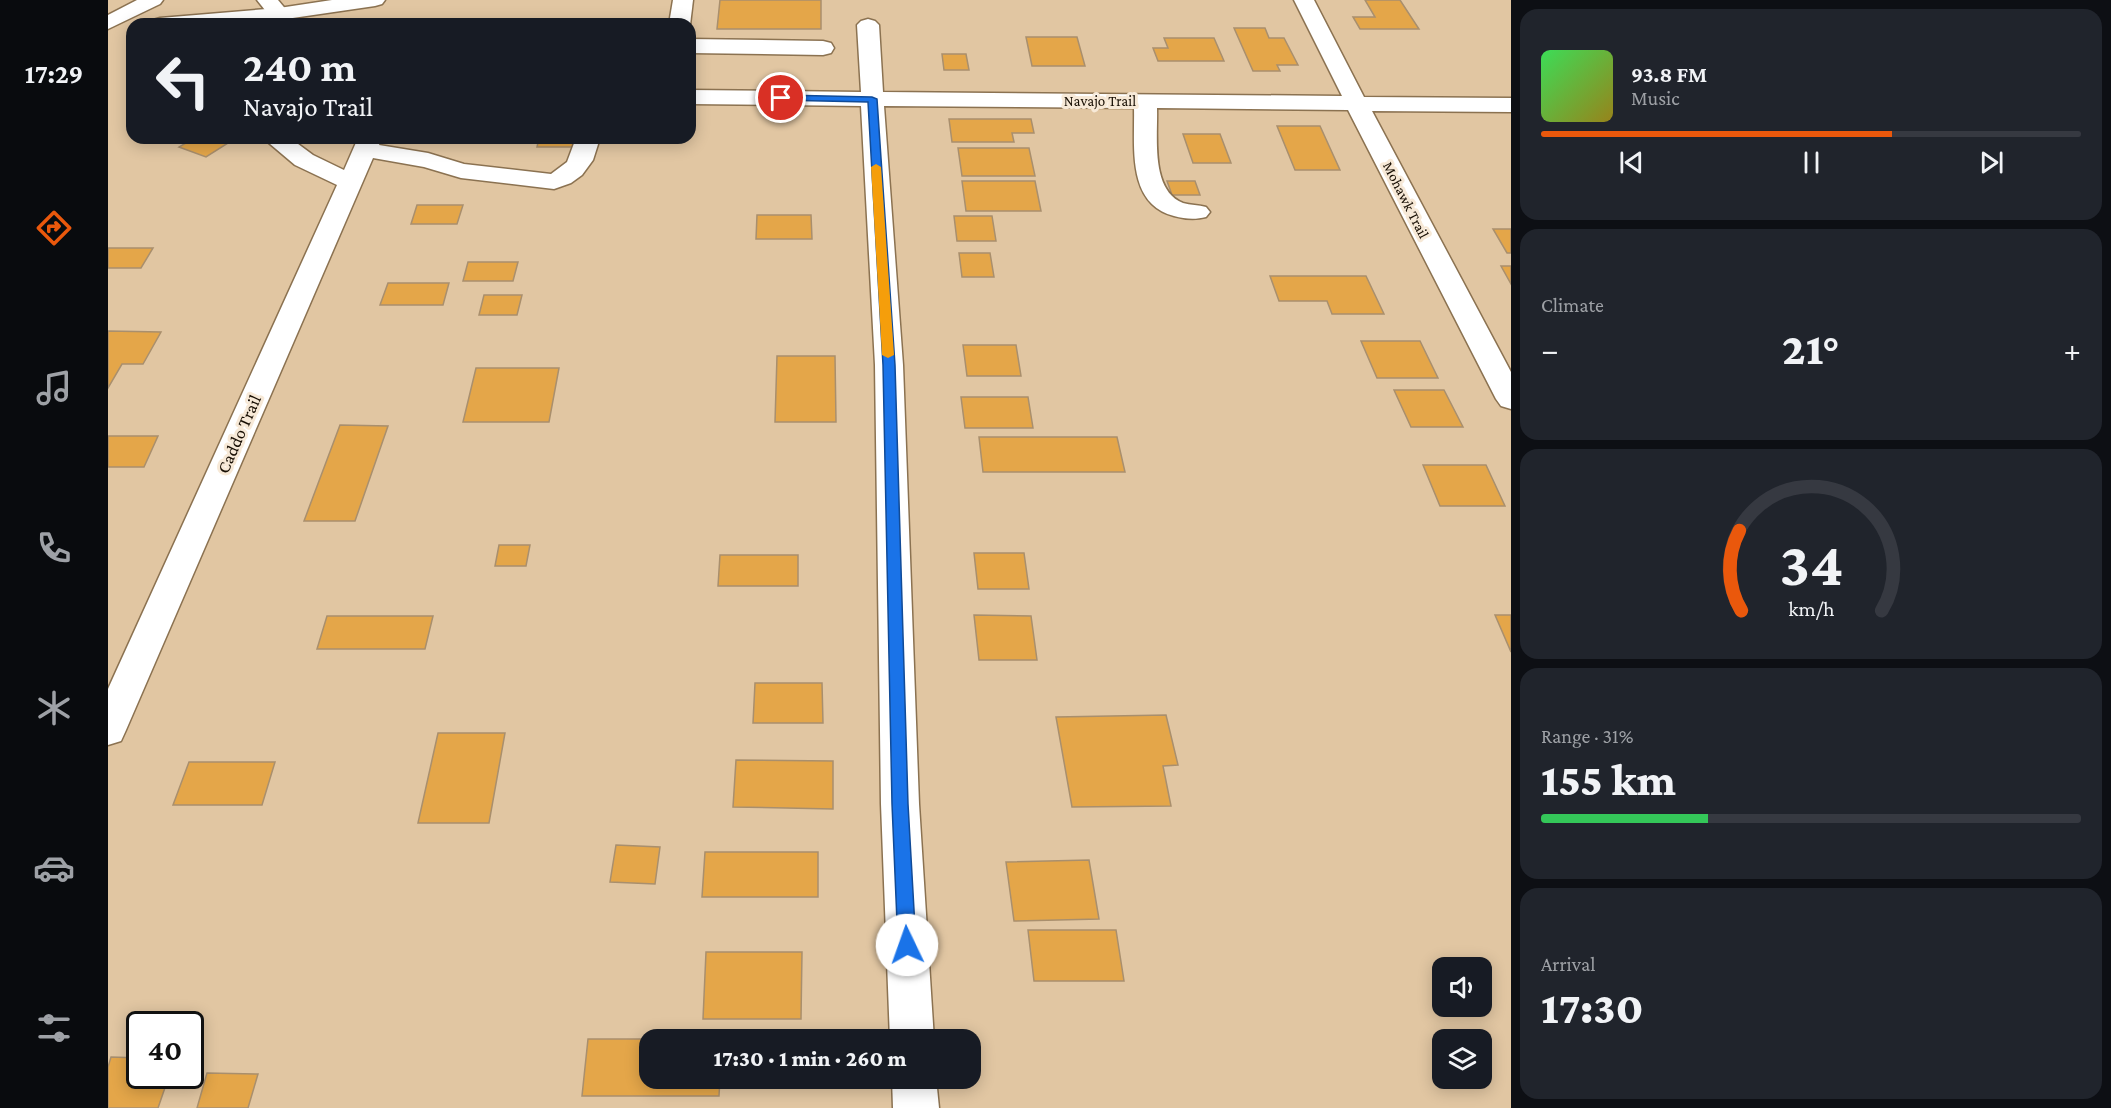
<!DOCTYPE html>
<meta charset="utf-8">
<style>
:root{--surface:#171b24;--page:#20242c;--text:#f1f3f6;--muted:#9ea1a6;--line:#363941;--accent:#ea580c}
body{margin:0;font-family:"Crimson Pro",serif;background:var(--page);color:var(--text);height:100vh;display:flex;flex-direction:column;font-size:22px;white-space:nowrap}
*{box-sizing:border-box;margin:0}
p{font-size:20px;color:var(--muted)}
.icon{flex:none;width:33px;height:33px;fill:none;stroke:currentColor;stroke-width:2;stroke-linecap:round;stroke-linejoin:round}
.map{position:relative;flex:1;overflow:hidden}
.sheet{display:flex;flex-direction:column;gap:9px;padding:9px;background:#0d0f14;width:600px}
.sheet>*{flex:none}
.top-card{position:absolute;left:18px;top:18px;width:570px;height:126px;border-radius:18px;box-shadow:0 3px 15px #0003;background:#171b24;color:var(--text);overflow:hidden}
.tools{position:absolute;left:1324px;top:957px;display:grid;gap:12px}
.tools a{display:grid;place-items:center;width:60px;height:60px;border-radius:12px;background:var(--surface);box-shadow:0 3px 15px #0003;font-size:30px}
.speed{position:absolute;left:18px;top:1011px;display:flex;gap:12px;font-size:30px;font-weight:700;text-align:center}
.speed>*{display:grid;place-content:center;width:78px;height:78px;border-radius:50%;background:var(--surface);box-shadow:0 3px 15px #0003;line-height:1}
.speed .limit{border:3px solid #111;border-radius:9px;background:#fff;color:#111}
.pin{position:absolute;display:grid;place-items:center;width:51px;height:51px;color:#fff;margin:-26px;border:3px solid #fff;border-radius:50%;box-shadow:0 2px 6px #0007}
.me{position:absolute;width:66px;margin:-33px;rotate:357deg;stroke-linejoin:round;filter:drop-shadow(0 0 4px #0008)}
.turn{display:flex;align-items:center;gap:21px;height:126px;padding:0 18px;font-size:27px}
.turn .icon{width:78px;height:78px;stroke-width:2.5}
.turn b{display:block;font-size:42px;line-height:51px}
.big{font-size:45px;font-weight:800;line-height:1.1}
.sheet .tile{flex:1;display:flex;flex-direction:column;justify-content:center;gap:9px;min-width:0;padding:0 21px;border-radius:18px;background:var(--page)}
.sheet .dial{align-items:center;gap:0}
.dial svg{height:156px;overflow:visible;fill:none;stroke:var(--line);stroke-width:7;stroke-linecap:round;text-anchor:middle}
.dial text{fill:var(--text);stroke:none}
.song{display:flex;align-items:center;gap:18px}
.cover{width:72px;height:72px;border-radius:9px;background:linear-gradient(135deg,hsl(130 70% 55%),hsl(50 70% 35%))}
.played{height:6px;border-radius:3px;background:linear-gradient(90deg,var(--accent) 65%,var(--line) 65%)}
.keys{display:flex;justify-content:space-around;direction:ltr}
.heat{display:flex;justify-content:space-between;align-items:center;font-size:33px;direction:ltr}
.charge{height:9px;border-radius:4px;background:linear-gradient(90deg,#34c759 31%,var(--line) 0)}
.trip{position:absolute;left:531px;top:1029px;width:342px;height:60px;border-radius:18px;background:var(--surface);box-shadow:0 3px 15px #0003;font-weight:800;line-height:60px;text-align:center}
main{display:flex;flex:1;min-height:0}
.tab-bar{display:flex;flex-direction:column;width:108px;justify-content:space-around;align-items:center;background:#090b0e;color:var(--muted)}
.tab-bar .icon{width:42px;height:42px}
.tab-bar .on{color:var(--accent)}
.tab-bar b{font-size:27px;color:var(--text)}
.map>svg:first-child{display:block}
</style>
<main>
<nav class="tab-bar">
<b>17:29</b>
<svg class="icon on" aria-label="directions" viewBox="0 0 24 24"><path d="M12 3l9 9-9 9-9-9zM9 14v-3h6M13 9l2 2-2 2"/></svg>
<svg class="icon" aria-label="music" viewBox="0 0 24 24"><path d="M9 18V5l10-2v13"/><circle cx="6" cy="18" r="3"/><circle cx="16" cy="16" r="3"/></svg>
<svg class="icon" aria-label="phone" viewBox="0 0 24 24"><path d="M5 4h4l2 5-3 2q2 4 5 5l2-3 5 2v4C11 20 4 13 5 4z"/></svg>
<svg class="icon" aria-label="climate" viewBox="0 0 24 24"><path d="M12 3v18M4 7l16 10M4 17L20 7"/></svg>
<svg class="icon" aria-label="car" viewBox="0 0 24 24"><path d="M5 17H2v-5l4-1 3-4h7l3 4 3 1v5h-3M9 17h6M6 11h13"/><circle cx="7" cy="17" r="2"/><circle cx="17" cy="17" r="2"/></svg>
<svg class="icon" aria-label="filters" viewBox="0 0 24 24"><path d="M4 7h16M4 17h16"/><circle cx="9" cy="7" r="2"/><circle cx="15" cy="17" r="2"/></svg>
</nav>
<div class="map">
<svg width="1403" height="1108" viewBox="0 0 1403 1108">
<rect width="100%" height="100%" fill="#e1c6a2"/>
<g fill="#e4a649" stroke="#a98f6d" stroke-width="1.5">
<polygon points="612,0 713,0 713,29 609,29"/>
<polygon points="1257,0 1292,0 1311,29 1252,29 1245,17 1267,17"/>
<polygon points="1126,28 1157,28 1161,38 1176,38 1190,65 1169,65 1172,71 1145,71"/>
<polygon points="918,37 969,37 977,66 924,66"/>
<polygon points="1056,38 1106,38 1116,61 1050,61 1045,48 1060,48"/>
<polygon points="834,54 858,54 861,70 836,70"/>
<polygon points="841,119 923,119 926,133 904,133 906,142 844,142"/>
<polygon points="1169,126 1212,126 1232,170 1187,170"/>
<polygon points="1075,134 1112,134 1123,163 1085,163"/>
<polygon points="86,138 128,138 98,157 71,147"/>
<polygon points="431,138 473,138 471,147 429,147"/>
<polygon points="850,148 921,148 927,176 854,176"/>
<polygon points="854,181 927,181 933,211 858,211"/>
<polygon points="1059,181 1087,181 1092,195 1064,195"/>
<polygon points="309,205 355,205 349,224 303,224"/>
<polygon points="649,215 703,215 704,239 648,239"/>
<polygon points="846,216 884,216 888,241 849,241"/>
<polygon points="1385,229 1403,229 1403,253 1399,253"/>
<polygon points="0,248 45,248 33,268 0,268"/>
<polygon points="851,253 882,253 886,277 854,277"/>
<polygon points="360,262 410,262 405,281 355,281"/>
<polygon points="1393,266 1403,266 1403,284"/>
<polygon points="1162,276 1258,276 1276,314 1224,314 1219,301 1171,301"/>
<polygon points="280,283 341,283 335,305 272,305"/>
<polygon points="376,295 414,295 409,315 371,315"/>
<polygon points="0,331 53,332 35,364 14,364 0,388"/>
<polygon points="1253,341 1312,341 1330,378 1269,378"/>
<polygon points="855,345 908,345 913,376 859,376"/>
<polygon points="669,356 727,356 728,422 667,422"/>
<polygon points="368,368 451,368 441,422 355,422"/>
<polygon points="1286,390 1336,390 1355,427 1303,427"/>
<polygon points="853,397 920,397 925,428 857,428"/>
<polygon points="232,425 280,426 247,521 196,521"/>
<polygon points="0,436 50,436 36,467 0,467"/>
<polygon points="871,437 1009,437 1017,472 875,472"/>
<polygon points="1315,465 1378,465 1397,506 1332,506"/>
<polygon points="391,545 422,545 418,566 387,566"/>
<polygon points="866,553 916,553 921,589 870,589"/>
<polygon points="612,555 690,555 690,586 610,586"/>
<polygon points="866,615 923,616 929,660 871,660"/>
<polygon points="1387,615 1403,615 1403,652"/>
<polygon points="219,616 325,616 317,649 209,649"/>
<polygon points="647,683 714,683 715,723 645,723"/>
<polygon points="1058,715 1070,765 1055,766 1063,806 964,807 948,717"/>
<polygon points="330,733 397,733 381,823 310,823"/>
<polygon points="628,760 725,761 725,809 625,807"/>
<polygon points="81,762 167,762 154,805 65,805"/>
<polygon points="508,845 552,847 547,884 502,882"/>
<polygon points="597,852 710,852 710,897 594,897"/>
<polygon points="981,860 991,919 906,921 898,862"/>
<polygon points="920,930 1008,930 1016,981 926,981"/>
<polygon points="598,952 694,952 693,1019 595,1019"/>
<polygon points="480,1039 614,1039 542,1040 542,1078 612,1078 611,1096 474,1096"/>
<polygon points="3,1057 32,1058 32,1076 61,1076 50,1108 0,1108 0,1067"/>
<polygon points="99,1073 150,1074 140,1108 89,1108"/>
</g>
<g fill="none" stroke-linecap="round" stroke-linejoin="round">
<defs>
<g id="minor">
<polygon points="149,0 170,0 190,24 168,24"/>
<polygon points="565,0 585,0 582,25 561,24"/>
<path d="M1186,0H1206L1256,97L1403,98V112L1264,111L1403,372V409L1393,406L1388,399L1240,110L1049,108C1050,136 1042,190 1075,203C1082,205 1091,205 1098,207L1102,212L1098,217C1087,220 1077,219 1066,216C1018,204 1027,145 1026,108L776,106L795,365L811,804L826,1040H782L773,804L767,365L753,106L582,104V90L753,92L749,25L753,21L760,19L767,21L771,25L775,92L1234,96Z"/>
<polygon points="582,39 715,41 723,43 726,48 723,53 715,55 582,53"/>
<polygon points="155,138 182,138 205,155 236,170 250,138 274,138 271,145 320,153 356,164 443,174 459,162 468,138 492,138 485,160 474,175 463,183 446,189 353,178 316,167 265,158 18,730 13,741 0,745 0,689 229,185 187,165"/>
<polygon points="784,1078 828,1078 831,1108 785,1108"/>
</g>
<g id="major">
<polygon points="29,0 55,0 52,4 0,29 0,15"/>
<polygon points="224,0 277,0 274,4 267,6 171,20 127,24 41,24 45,20 52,18 171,8"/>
</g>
</defs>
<use href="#minor" stroke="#8b7251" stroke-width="3"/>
<use href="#major" stroke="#8b7251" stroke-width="3"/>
<use href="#minor" fill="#fff" fill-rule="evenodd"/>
<use href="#major" fill="#fff" fill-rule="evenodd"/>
</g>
<polygon fill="#1a73e8" stroke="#114b97" stroke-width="1.5" points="673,95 764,97 769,99 787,365 800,804 808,945 805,951 799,953 793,951 790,945 784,804 775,365 760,102 670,100 670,96"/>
<polygon fill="#f59e0b" points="768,164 773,167 786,355 780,358 774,355 763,167"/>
<g text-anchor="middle" stroke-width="6" stroke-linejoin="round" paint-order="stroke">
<g font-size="15" fill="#170e03" stroke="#f7e9d7">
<text x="992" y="106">Navajo Trail</text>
<text transform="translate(1298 200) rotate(63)" y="5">Mohawk Trail</text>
</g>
<g font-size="18" fill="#170e03" stroke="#f7e9d7">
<text transform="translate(131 434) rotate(-66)" y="6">Caddo Trail</text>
</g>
</g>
</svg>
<div class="tools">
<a><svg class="icon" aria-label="sound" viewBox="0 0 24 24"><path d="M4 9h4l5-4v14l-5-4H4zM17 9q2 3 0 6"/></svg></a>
<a><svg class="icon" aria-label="layers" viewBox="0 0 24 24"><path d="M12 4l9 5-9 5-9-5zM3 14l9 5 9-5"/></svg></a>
</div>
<div class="speed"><div class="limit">40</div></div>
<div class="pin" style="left:673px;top:98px;background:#d93025"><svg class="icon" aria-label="arrive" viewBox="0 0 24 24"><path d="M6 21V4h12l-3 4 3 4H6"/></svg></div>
<svg class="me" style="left:799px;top:945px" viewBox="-20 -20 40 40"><circle r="19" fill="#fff"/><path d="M0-13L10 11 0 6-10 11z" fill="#1a73e8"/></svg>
<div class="trip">17:30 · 1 min · 260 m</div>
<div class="top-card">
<div class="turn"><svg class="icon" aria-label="left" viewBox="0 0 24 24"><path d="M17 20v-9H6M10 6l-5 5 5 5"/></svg><div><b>240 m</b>Navajo Trail</div></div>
</div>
</div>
<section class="sheet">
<div class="tile">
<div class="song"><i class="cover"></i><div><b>93.8 FM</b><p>Music</p></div></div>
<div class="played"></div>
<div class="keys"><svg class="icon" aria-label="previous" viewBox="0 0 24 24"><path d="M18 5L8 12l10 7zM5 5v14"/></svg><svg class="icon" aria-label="pause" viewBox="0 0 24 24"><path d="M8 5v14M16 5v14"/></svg><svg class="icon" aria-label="next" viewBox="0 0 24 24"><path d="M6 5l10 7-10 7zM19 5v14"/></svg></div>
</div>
<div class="tile"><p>Climate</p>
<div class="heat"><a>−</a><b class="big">21°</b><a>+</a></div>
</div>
<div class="tile dial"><svg viewBox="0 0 100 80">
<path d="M14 69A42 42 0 1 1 86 69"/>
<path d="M14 69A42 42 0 0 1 13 28" stroke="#ea580c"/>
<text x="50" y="56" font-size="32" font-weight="700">34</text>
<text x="50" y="72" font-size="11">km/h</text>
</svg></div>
<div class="tile"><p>Range · 31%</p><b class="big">155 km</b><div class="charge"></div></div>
<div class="tile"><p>Arrival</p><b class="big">17:30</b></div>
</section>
</main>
